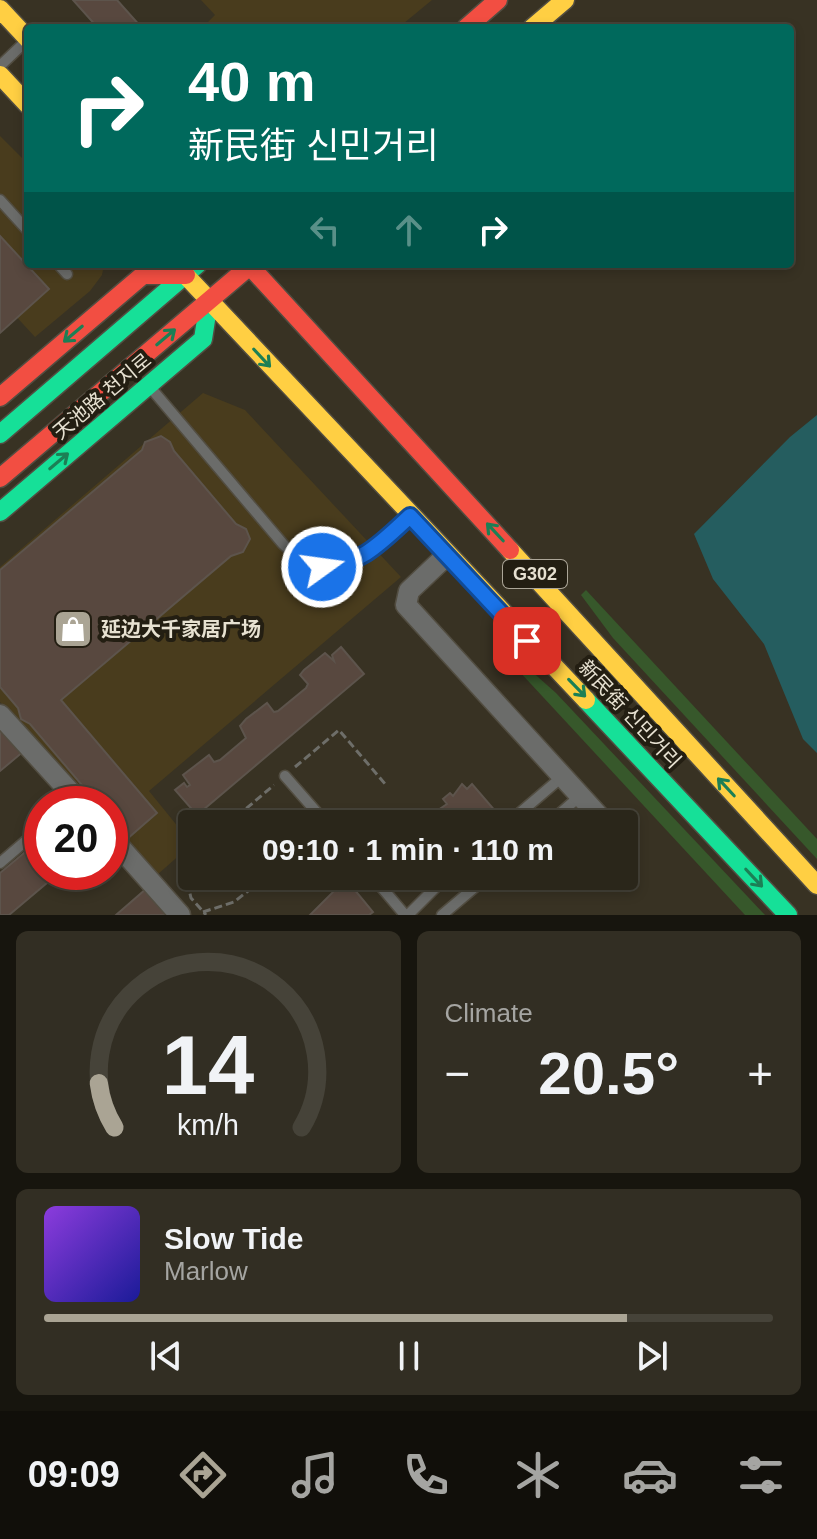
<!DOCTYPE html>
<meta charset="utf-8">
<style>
:root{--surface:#2a261a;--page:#322e23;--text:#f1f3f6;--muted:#a5a5a2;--line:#464339;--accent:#aaa494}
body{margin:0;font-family:Arial,"Noto Sans SC","Noto Sans KR",sans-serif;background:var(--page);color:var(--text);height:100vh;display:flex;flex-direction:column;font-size:30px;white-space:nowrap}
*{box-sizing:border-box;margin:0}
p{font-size:26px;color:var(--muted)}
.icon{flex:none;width:44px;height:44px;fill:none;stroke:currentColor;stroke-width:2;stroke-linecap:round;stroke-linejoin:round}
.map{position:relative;height:915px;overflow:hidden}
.side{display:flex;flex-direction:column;gap:16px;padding:16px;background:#17150e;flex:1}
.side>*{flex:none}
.banner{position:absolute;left:24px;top:24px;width:770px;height:244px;border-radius:8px;box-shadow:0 4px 12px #0003,0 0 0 2px var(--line);background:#00695c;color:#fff;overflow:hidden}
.speed{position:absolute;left:24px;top:786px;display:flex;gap:16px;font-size:40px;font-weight:700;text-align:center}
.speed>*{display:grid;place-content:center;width:104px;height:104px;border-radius:50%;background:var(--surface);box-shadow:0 4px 12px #0003,0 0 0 2px var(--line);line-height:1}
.speed .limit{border:12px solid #d22;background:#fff;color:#111}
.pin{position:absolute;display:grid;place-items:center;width:68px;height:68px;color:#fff;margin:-34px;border-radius:16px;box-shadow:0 4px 12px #0006}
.me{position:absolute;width:88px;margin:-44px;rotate:76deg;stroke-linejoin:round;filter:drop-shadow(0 0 6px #0008)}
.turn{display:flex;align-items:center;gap:28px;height:168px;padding:0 32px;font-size:36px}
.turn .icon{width:104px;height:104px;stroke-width:2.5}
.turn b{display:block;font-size:56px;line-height:68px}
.lanes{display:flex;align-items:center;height:76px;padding:0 32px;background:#0003;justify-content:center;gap:40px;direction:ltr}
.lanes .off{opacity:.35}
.big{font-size:60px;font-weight:800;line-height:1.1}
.side .widget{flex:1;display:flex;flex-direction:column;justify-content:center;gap:12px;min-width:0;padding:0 28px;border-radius:12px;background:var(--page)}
.side .dial{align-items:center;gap:0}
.dial svg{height:208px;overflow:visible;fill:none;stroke:var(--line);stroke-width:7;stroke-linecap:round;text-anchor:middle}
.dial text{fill:var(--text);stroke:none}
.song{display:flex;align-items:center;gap:24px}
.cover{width:96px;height:96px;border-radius:12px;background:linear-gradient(135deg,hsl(270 70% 55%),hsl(240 70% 35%))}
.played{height:8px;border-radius:4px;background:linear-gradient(90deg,var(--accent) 80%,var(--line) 80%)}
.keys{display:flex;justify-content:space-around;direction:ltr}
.heat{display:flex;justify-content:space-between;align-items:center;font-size:44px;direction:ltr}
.side .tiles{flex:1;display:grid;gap:16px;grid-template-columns:1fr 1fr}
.widget:last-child{grid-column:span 2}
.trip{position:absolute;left:178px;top:810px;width:460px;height:80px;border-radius:8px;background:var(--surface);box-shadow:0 4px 12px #0003,0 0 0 2px var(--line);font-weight:800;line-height:80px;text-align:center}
.dock{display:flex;height:128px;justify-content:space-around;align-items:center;background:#110f0a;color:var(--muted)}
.dock .icon{width:56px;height:56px}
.dock .selected{color:var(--accent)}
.dock b{font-size:36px;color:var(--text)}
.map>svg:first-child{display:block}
</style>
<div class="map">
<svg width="817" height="915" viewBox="0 0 817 915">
<rect width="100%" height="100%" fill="#383223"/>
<g fill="#493c1d">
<polygon points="201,0 432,0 398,28 202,28 215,15"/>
<polygon points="0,136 28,164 28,264 104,264 102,275 90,291 35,337 0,299"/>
<polygon points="203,393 245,410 401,577 149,791 192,844 157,875 110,823 110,804 92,804 0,702 0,567"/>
</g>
<g fill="#37582b">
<polygon points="586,590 817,839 817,859 613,638 581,595"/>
<polygon points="511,653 556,693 765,915 745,915 506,657"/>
</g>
<polygon fill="#255d5f" points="817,415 817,753 803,739 764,644 713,579 694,534 790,437"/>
<g fill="#58483f" stroke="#5d544c" stroke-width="2">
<polygon points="73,0 117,0 142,28 98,28"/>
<polygon points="0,236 49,289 0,333"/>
<polygon points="161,436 170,442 174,451 236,524 246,529 250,539 243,552 231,556 61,700 157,813 127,839 110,819 110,804 98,804 30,724 21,719 18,708 0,687 0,570 142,450 145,442"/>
<polygon points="341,647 364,674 197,815 175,790 184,783 187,787 190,785 183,775 209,755 214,762 220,760 246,738 240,726 246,719 267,703 274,712 278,711 306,688 308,684 300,675 304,670 325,653 334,661 332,655"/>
<polygon points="0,723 24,751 0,771"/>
<polygon points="462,784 467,789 472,784 497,813 488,824 417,824 447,804 443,799 450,793 453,796"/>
<polygon points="42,838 42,872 60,872 9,915 0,915 0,873"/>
<polygon points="392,876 430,876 431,878 422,886 416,879 406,888"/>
<polygon points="349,883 373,912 369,915 310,915 337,888 339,891"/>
<polygon points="146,889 168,915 116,915"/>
</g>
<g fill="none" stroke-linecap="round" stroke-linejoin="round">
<defs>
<g id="lane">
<polyline points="0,66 24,43"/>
<polyline points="0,200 28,231"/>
<polyline points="58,264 67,274"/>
<path d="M150,387L283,544C329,591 368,555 406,520"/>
<polyline points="285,776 327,824"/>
<polyline points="507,824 563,776"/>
<polyline points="548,824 580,796"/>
<polyline points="0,863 42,827"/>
<polyline points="372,876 405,915"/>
<polyline points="408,915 447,876"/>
<polyline points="442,915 488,876"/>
</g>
<g id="street">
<polyline points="447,555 409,591 406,605 606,824"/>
<polyline points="0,715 81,804"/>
<polyline points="110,836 180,915"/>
</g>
<g id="fast">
<polyline points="0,434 198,264"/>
<polyline points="0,512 203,339 209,301"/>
<polyline points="586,700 788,915"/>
</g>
<g id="slow">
<polyline points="0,9 28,39"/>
<polyline points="532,28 565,0"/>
<polyline points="0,75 28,105"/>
<polyline points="175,264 586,700"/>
<polyline points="510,550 817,885"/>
</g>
<g id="jam">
<polyline points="466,28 498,0"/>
<polyline points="248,264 510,550"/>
<polyline points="0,397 143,275 186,275"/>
<polyline points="0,478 252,264"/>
</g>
</defs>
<use href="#lane" stroke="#524d41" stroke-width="13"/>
<use href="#street" stroke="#524d41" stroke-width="23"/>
<use href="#fast" stroke="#524d41" stroke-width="21"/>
<use href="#slow" stroke="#524d41" stroke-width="21"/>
<use href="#jam" stroke="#524d41" stroke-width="21"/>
<g stroke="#6e6e69" stroke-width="3" stroke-dasharray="8 4" stroke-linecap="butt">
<polyline points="295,767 339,730 386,785"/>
<polyline points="246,809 253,824"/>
<polyline points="228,824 274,785"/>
<polyline points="192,849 183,863 191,898 206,915"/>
<polyline points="203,912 234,902 267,876"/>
</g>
<use href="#lane" stroke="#6b6c6a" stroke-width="10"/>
<use href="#street" stroke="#6b6c6a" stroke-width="20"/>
<use href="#fast" stroke="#16e098" stroke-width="18"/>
<use href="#slow" stroke="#ffcf43" stroke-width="18"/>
<use href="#jam" stroke="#f24e42" stroke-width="18"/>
</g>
<defs><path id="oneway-shaft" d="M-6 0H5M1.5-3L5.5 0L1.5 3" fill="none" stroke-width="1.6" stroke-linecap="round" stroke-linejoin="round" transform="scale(2)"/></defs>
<g stroke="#1c7f55">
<use href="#oneway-shaft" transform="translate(73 334) rotate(140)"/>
<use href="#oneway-shaft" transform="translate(166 337) rotate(-40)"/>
<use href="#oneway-shaft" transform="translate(262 358) rotate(47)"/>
<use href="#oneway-shaft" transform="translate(59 461) rotate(-40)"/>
<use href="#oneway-shaft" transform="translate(495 532) rotate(-133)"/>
<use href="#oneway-shaft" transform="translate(577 688) rotate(46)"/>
<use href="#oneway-shaft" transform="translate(726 787) rotate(-133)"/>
<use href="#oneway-shaft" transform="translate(754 878) rotate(47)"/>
</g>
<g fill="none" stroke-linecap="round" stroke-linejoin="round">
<defs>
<path id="route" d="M322,567C360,566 383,541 410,516L527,641"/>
</defs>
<use href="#route" stroke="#114b97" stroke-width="20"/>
<use href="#route" stroke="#1a73e8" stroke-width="14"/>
</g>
<defs>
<symbol id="shop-square" viewBox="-11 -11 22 22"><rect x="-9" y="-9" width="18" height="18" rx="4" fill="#aaa494" stroke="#231e12"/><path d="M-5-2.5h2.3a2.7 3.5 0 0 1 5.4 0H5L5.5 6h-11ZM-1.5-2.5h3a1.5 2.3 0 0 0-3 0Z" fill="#fff"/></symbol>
</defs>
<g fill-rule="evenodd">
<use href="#shop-square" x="51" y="607" width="44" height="44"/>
</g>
<g text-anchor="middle" stroke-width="8" stroke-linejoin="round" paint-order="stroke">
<rect fill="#231e12" stroke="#aca698" stroke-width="2" x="503" y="560" width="64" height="28" rx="6"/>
<g font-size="18" font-weight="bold" fill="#e7e1d1">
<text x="535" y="580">G302</text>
</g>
<g font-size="20" fill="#e7e1d1" stroke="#231e12">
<text transform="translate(102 396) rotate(-40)" y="7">天池路 천지로</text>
<text transform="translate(630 714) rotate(47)" y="7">新民街 신민거리</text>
</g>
<g font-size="20" font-weight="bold" fill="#e7e1d1" stroke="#231e12" text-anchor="start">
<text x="101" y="636">延边大千家居广场</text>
</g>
</g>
</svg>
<div class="speed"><div class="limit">20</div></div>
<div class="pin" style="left:527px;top:641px;background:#d93025"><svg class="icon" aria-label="arrive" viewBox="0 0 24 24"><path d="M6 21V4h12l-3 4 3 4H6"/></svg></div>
<svg class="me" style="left:322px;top:567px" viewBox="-20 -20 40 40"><circle r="17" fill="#1a73e8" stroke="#fff" stroke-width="3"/><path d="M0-11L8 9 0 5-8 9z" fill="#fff"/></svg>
<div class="trip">09:10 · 1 min · 110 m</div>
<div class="banner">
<div class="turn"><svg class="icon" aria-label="right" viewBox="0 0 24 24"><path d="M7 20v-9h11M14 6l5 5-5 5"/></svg><div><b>40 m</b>新民街 신민거리</div></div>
<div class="lanes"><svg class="icon off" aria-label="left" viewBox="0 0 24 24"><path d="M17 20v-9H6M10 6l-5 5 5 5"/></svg><svg class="icon off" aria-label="ahead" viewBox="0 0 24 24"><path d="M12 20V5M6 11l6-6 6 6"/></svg><svg class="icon" aria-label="right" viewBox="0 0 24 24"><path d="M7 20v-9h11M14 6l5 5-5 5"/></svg></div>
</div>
</div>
<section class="side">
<div class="tiles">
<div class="widget dial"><svg viewBox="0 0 100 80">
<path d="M14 69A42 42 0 1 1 86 69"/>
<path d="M14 69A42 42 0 0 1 8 52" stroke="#aaa494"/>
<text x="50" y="56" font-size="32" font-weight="700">14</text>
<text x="50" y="72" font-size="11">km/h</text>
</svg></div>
<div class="widget"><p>Climate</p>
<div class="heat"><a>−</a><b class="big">20.5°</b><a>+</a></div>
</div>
<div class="widget">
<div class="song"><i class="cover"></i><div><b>Slow Tide</b><p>Marlow</p></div></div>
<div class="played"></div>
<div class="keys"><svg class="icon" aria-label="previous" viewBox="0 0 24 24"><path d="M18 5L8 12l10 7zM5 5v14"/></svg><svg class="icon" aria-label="pause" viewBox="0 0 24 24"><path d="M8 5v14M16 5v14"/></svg><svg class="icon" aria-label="next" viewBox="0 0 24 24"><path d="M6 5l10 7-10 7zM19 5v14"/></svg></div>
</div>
</div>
</section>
<nav class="dock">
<b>09:09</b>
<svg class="icon selected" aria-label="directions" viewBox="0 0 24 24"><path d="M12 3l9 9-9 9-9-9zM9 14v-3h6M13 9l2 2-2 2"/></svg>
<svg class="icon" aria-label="music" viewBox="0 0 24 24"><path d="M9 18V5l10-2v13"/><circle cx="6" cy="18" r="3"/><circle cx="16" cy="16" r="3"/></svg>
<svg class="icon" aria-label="phone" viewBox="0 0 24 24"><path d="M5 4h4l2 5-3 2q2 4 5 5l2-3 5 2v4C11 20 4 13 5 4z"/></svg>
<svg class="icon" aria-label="climate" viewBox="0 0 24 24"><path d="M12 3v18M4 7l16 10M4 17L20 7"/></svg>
<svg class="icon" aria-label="car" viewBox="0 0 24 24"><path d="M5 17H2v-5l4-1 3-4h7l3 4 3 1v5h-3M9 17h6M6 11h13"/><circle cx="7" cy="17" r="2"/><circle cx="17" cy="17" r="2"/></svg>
<svg class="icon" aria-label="filters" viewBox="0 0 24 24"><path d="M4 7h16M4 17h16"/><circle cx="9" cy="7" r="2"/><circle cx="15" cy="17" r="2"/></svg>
</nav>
